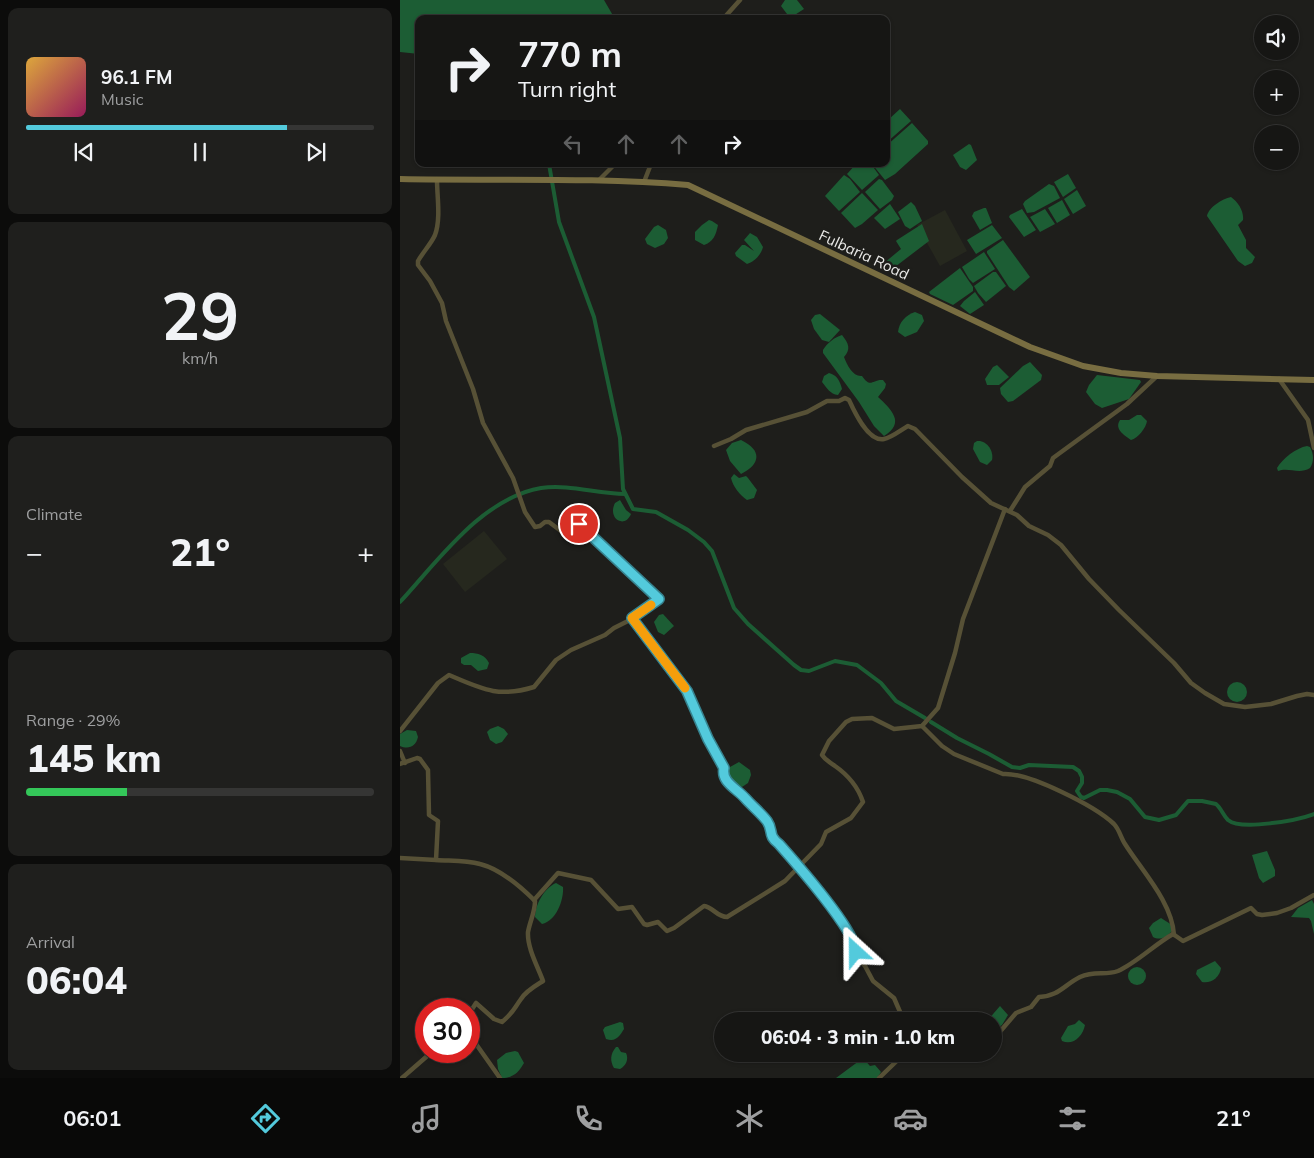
<!DOCTYPE html>
<meta charset="utf-8">
<style>
:root{--surface:#161614;--page:#1f1f1d;--text:#f1f3f6;--muted:#9e9fa0;--line:#353534;--accent:#53cadc}
body{margin:0;font-family:Mulish,sans-serif;background:var(--page);color:var(--text);height:100vh;display:flex;flex-direction:column;font-size:19px;white-space:nowrap}
*{box-sizing:border-box;margin:0}
p{font-size:16px;color:var(--muted)}
.icon{flex:none;width:28px;height:28px;fill:none;stroke:currentColor;stroke-width:2;stroke-linecap:round;stroke-linejoin:round}
.map{position:relative;flex:1;overflow:hidden}
.drawer{display:flex;flex-direction:column;gap:8px;padding:8px;background:#0c0c0b;width:400px}
.drawer>*{flex:none}
.hud{position:absolute;left:15px;top:15px;width:475px;height:152px;border-radius:10px;box-shadow:0 1px 4px #0004,0 0 0 1px var(--line);background:#161614;color:var(--text);overflow:hidden}
.buttons{position:absolute;left:854px;top:15px;display:grid;gap:10px}
.buttons a{display:grid;place-items:center;width:45px;height:45px;border-radius:50%;background:var(--surface);box-shadow:0 1px 4px #0004,0 0 0 1px var(--line);font-size:25px}
.speed{position:absolute;left:15px;top:998px;display:flex;gap:10px;font-size:25px;font-weight:700;text-align:center}
.speed>*{display:grid;place-content:center;width:65px;height:65px;border-radius:50%;background:var(--surface);box-shadow:0 1px 4px #0004,0 0 0 1px var(--line);line-height:1}
.speed .limit{border:8px solid #d22;background:#fff;color:#111}
.pin{position:absolute;display:grid;place-items:center;width:42px;height:42px;color:#fff;margin:-21px;border:2px solid #fff;border-radius:50%;box-shadow:0 1px 5px #0007}
.me{position:absolute;width:55px;margin:-28px;rotate:336deg;stroke-linejoin:round;filter:drop-shadow(0 0 4px #0008)}
.turn{display:flex;align-items:center;gap:18px;height:105px;padding:0 20px;font-size:22px}
.turn .icon{width:65px;height:65px;stroke-width:2.5}
.turn b{display:block;font-size:35px;line-height:42px}
.lanes{display:flex;align-items:center;height:48px;padding:0 20px;background:#0003;justify-content:center;gap:25px;direction:ltr}
.lanes .off{opacity:.35}
.big{font-size:38px;font-weight:800;line-height:1.1}
.drawer .card{flex:1;display:flex;flex-direction:column;justify-content:center;gap:8px;min-width:0;padding:0 18px;border-radius:10px;background:var(--page)}
.drawer .dial{align-items:center;gap:0}
.dial b{font-size:65px;line-height:1}
.song{display:flex;align-items:center;gap:15px}
.cover{width:60px;height:60px;border-radius:8px;background:linear-gradient(135deg,hsl(40 70% 55%),hsl(330 70% 35%))}
.played{height:5px;border-radius:2px;background:linear-gradient(90deg,var(--accent) 75%,var(--line) 75%)}
.keys{display:flex;justify-content:space-around;direction:ltr}
.heat{display:flex;justify-content:space-between;align-items:center;font-size:28px;direction:ltr}
.charge{height:8px;border-radius:4px;background:linear-gradient(90deg,#34c759 29%,var(--line) 0)}
.trip{position:absolute;left:314px;top:1012px;width:288px;height:50px;border-radius:25px;background:var(--surface);box-shadow:0 1px 4px #0004,0 0 0 1px var(--line);font-weight:800;line-height:50px;text-align:center}
.tab-bar{display:flex;height:80px;justify-content:space-around;align-items:center;background:#090908;color:var(--muted)}
.tab-bar .icon{width:35px;height:35px}
.tab-bar .active{color:var(--accent)}
.tab-bar b{font-size:22px;color:var(--text)}
main{display:flex;flex:1;min-height:0}
.map>svg:first-child{display:block}
</style>
<main>
<section class="drawer">
<div class="card">
<div class="song"><i class="cover"></i><div><b>96.1 FM</b><p>Music</p></div></div>
<div class="played"></div>
<div class="keys"><svg class="icon" aria-label="previous" viewBox="0 0 24 24"><path d="M18 5L8 12l10 7zM5 5v14"/></svg><svg class="icon" aria-label="pause" viewBox="0 0 24 24"><path d="M8 5v14M16 5v14"/></svg><svg class="icon" aria-label="next" viewBox="0 0 24 24"><path d="M6 5l10 7-10 7zM19 5v14"/></svg></div>
</div>
<div class="card dial"><b>29</b><p>km/h</p></div>
<div class="card"><p>Climate</p>
<div class="heat"><a>−</a><b class="big">21°</b><a>+</a></div>
</div>
<div class="card"><p>Range · 29%</p><b class="big">145 km</b><div class="charge"></div></div>
<div class="card"><p>Arrival</p><b class="big">06:04</b></div>
</section>
<div class="map">
<svg width="914" height="1078" viewBox="0 0 914 1078">
<rect width="100%" height="100%" fill="#1e1e1b"/>
<g fill="#26281e">
<polygon points="545,210 567,251 540,266 517,225"/>
<polygon points="84,531 107,559 65,592 43,564"/>
</g>
<g fill="#1c5d34">
<polygon points="0,0 204,0 215,19 19,19 19,54 0,52"/>
<polygon points="385,0 397,0 404,9 390,18 381,6"/>
<polygon points="500,109 511,121 486,143 486,120 489,119"/>
<polygon points="512,123 528,141 528,144 495,174 485,180 472,164 486,164 486,146"/>
<polygon points="569,144 571,145 577,160 566,170 560,167 553,155"/>
<polygon points="456,164 471,164 479,175 462,190 447,174"/>
<polygon points="668,174 676,188 663,197 654,182"/>
<polygon points="444,175 450,179 460,192 439,211 425,196"/>
<polygon points="479,179 482,180 494,196 492,200 480,209 465,192"/>
<polygon points="649,184 654,186 660,198 634,212 627,213 623,204 625,201"/>
<polygon points="677,190 686,206 673,214 664,199"/>
<polygon points="462,193 478,210 462,224 455,228 441,213"/>
<path d="M831,197C838,202 844,211 843,220L838,225L846,240V248L855,257L852,263L845,266L838,261L807,216C809,207 822,199 831,197Z"/>
<polygon points="662,200 670,215 657,223 648,208"/>
<polygon points="511,202 515,206 522,221 510,229 505,226 498,212"/>
<polygon points="490,204 500,219 485,229 474,218"/>
<polygon points="584,208 586,208 592,223 580,230 572,216 574,212"/>
<polygon points="622,209 636,230 624,237 609,217 610,215"/>
<polygon points="645,209 655,224 640,232 630,217"/>
<path d="M309,220L312,221L318,225C316,235 313,242 304,245L295,240V232L302,225Z"/>
<polygon points="522,224 529,241 487,273 478,268 501,249 496,241 497,240"/>
<polygon points="258,225 266,230 268,238 264,244 255,248 247,244 245,239 254,227"/>
<polygon points="592,225 602,238 576,254 567,240"/>
<path d="M350,233L357,237L363,247C361,255 354,262 347,264L336,256L335,253L342,245H345L354,251L344,240Z"/>
<polygon points="603,240 630,277 614,291 609,287 587,253 587,251"/>
<polygon points="584,252 595,269 573,283 569,279 562,267"/>
<polygon points="560,268 573,287 573,291 553,305 530,294 529,292"/>
<polygon points="593,272 596,272 606,286 586,302 578,293 574,286"/>
<polygon points="575,292 584,305 570,314 560,306 564,301"/>
<path d="M515,312L522,315L524,321L517,332L505,337L498,332C499,322 506,315 515,312Z"/>
<polygon points="420,314 440,330 429,342 422,340 414,329 411,320 415,315"/>
<path d="M442,335C449,344 451,349 444,357C447,365 453,377 462,376C471,389 472,379 483,380L486,384L485,388L478,397C491,409 506,423 484,436L474,426L459,402L423,353V350C427,343 435,337 442,335Z"/>
<polygon points="630,362 642,375 641,380 613,401 608,402 601,394 600,388 623,366"/>
<polygon points="597,365 609,377 599,385 587,385 585,379 593,367"/>
<path d="M429,373C437,375 440,381 442,389L438,395C430,394 427,388 422,382L424,376Z"/>
<polygon points="697,375 740,380 741,382 729,399 702,408 695,404 686,392 689,385"/>
<path d="M737,415H741L747,421C746,428 738,438 731,440C724,435 714,429 720,420H729Z"/>
<path d="M341,440C362,450 361,464 341,474L330,461L326,450L332,443Z"/>
<path d="M577,441C587,440 594,451 592,460L587,465L580,462L573,449L574,443Z"/>
<path d="M907,446L910,447C914,454 914,462 910,468C899,475 889,467 878,471L877,468C883,458 896,448 907,446Z"/>
<path d="M334,474L339,478L346,476L348,478L357,490L354,498L347,500C340,495 333,487 331,478Z"/>
<path d="M220,500L226,510L231,514C225,529 207,519 215,503Z"/>
<polygon points="263,614 274,626 264,635 258,632 254,622 259,615"/>
<path d="M70,653C78,653 85,655 89,663L87,669L78,671L71,665H64L61,663V658Z"/>
<circle cx="837" cy="692" r="10"/>
<polygon points="98,726 104,729 108,734 102,742 96,744 90,740 87,732 90,729"/>
<path d="M7,730L16,731L18,737C16,746 9,750 0,746V734Z"/>
<polygon points="339,762 350,770 351,775 348,783 342,787 333,783 326,775 330,767"/>
<polygon points="867,851 875,870 875,876 863,883 859,878 852,855"/>
<path d="M156,883L163,887C164,900 156,921 142,924L135,917C135,905 144,888 156,883Z"/>
<polygon points="912,900 914,904 914,934 911,921 909,918 891,917 898,908"/>
<path d="M761,918L772,925V931C767,937 760,941 753,937L749,928L753,923Z"/>
<path d="M815,961L821,968C820,977 811,984 802,982L796,974L797,970Z"/>
<circle cx="737" cy="976" r="9"/>
<polygon points="600,1006 608,1015 602,1025 594,1030 593,1030 592,1021 587,1021"/>
<path d="M679,1020L685,1025C683,1036 673,1046 662,1041L661,1038L668,1026L675,1024Z"/>
<path d="M220,1022L223,1023L224,1029C219,1037 216,1042 206,1039L203,1030L205,1027Z"/>
<path d="M216,1047H218L221,1052L226,1053C229,1059 226,1066 220,1069L214,1068C210,1061 210,1054 216,1047Z"/>
<path d="M115,1051L118,1052L124,1063C119,1072 113,1078 102,1078L98,1069L97,1060L106,1053Z"/>
<polygon points="463,1058 470,1066 475,1065 481,1072 477,1078 436,1078"/>
</g>
<g fill="none" stroke-linecap="round" stroke-linejoin="round">
<g stroke="#1c5d34" stroke-width="4">
<polyline points="149,164 159,222 194,317 220,438 223,489 233,509 256,512 288,530 304,542 312,551 334,608 348,624 394,665 401,670 409,671 435,661 457,665 481,683 496,701 525,718"/>
<path d="M0,602C38,561 82,498 141,488C170,484 197,494 225,494"/>
<path d="M531,722L557,738L589,754L612,767L620,768L629,765L673,767L679,771L682,777V783L677,791L681,797L684,798L700,790H707L717,792L730,799L745,817L759,820L776,815L788,801H802L816,804C821,808 823,815 828,820C841,831 898,820 914,814"/>
</g>
<g stroke="#575136" stroke-width="4.5">
<polyline points="323,19 340,0"/>
<polyline points="199,180 215,164"/>
<polyline points="244,182 251,164"/>
<polyline points="879,379 908,420 914,448"/>
<path d="M314,446L331,439L346,430L407,412L427,401H439L445,398L449,400C454,411 468,442 484,439C491,438 501,430 508,426L515,429L562,477L591,503L617,515L629,526L648,535L661,545L689,579L719,610L774,663L791,683L805,693L824,704L845,707L871,704L897,696L907,694L914,695"/>
<polyline points="610,511 625,487 650,466 653,458 727,404 757,376"/>
<path d="M232,619L287,691L308,739L324,768L323,773L326,781L338,789L365,818C372,828 368,836 379,844L414,885L436,915L456,947L457,957L465,966L473,981L494,998L504,1021"/>
<path d="M522,726L542,746L554,754L603,774C628,772 695,806 714,824C719,829 721,838 725,844C742,871 772,902 774,935"/>
<path d="M0,731L38,683L49,675C82,689 98,698 134,687L156,660L171,650L205,635L214,628L232,619L259,599L179,523L165,534L149,522H145L140,526L135,527L125,512L113,478L83,423L73,389L46,321L42,303L30,281L18,265V261C23,252 31,244 35,235C41,219 37,196 37,180"/>
<polyline points="0,751 5,763"/>
<path d="M0,764L17,758L20,759L28,770L29,815L38,821L36,860C51,861 66,860 80,864C100,869 121,887 135,901C135,912 130,921 128,932C127,948 138,967 143,981C135,986 126,991 121,999C113,1010 113,1013 102,1022L94,1019L76,1003L69,1014"/>
<polyline points="0,858 36,860"/>
<path d="M134,900L158,873L191,880L218,909L232,907L244,924L247,925L258,922L267,931L274,928L304,906C313,907 317,917 327,917L385,881L421,844L426,832L451,818L463,802C458,787 448,775 435,766C430,762 426,761 422,755L429,741L446,722L452,719L472,718L494,729L522,726L538,708L555,653L563,619L605,509"/>
<polyline points="69,1034 100,1078"/>
<path d="M592,1041L616,1013L631,1007L639,997C659,996 664,985 680,977C695,970 705,976 718,971C736,963 754,945 773,934L783,941L851,908L857,914L862,915L877,913L891,908L914,895"/>
<polyline points="532,1054 567,1057 575,1054"/>
<polyline points="2,1078 33,1051"/>
<polyline points="479,1078 504,1054"/>
</g>
<path stroke="#786d41" stroke-width="6" d="M0,179C96,181 192,177 288,185L630,347L683,366L721,373L757,376L914,380"/>
</g>
<g fill="none" stroke-linecap="round" stroke-linejoin="round">
<defs>
<path id="route" d="M179,524L259,599L232,618L287,691L308,739L324,768C321,782 336,788 345,798C352,806 361,813 367,821C374,831 367,835 379,844C395,862 456,931 456,952"/>
</defs>
<use href="#route" stroke="#36838f" stroke-width="12"/>
<use href="#route" stroke="#53cadc" stroke-width="9"/>
<polyline stroke="#f59e0b" stroke-width="9" points="251,605 232,618 285,688"/>
</g>
<g text-anchor="middle" stroke-width="5" stroke-linejoin="round" paint-order="stroke">
<g font-size="15" fill="#eaeae8" stroke="#1e1e1b">
<text transform="translate(464 255) rotate(25)" y="5">Fulbaria Road</text>
</g>
</g>
</svg>
<div class="buttons">
<a><svg class="icon" aria-label="sound" viewBox="0 0 24 24"><path d="M4 9h4l5-4v14l-5-4H4zM17 9q2 3 0 6"/></svg></a>
<a>+</a>
<a>−</a>
</div>
<div class="speed"><div class="limit">30</div></div>
<div class="pin" style="left:179px;top:524px;background:#d93025"><svg class="icon" aria-label="arrive" viewBox="0 0 24 24"><path d="M6 21V4h12l-3 4 3 4H6"/></svg></div>
<svg class="me" style="left:456px;top:952px" viewBox="-20 -20 40 40"><path d="M0-17L14 15 0 8-14 15z" fill="#53cadc" stroke="#fff" stroke-width="4"/></svg>
<div class="trip">06:04 · 3 min · 1.0 km</div>
<div class="hud">
<div class="turn"><svg class="icon" aria-label="right" viewBox="0 0 24 24"><path d="M7 20v-9h11M14 6l5 5-5 5"/></svg><div><b>770 m</b>Turn right</div></div>
<div class="lanes"><svg class="icon off" aria-label="left" viewBox="0 0 24 24"><path d="M17 20v-9H6M10 6l-5 5 5 5"/></svg><svg class="icon off" aria-label="ahead" viewBox="0 0 24 24"><path d="M12 20V5M6 11l6-6 6 6"/></svg><svg class="icon off" aria-label="ahead" viewBox="0 0 24 24"><path d="M12 20V5M6 11l6-6 6 6"/></svg><svg class="icon" aria-label="right" viewBox="0 0 24 24"><path d="M7 20v-9h11M14 6l5 5-5 5"/></svg></div>
</div>
</div>
</main>
<nav class="tab-bar">
<b>06:01</b>
<svg class="icon active" aria-label="directions" viewBox="0 0 24 24"><path d="M12 3l9 9-9 9-9-9zM9 14v-3h6M13 9l2 2-2 2"/></svg>
<svg class="icon" aria-label="music" viewBox="0 0 24 24"><path d="M9 18V5l10-2v13"/><circle cx="6" cy="18" r="3"/><circle cx="16" cy="16" r="3"/></svg>
<svg class="icon" aria-label="phone" viewBox="0 0 24 24"><path d="M5 4h4l2 5-3 2q2 4 5 5l2-3 5 2v4C11 20 4 13 5 4z"/></svg>
<svg class="icon" aria-label="climate" viewBox="0 0 24 24"><path d="M12 3v18M4 7l16 10M4 17L20 7"/></svg>
<svg class="icon" aria-label="car" viewBox="0 0 24 24"><path d="M5 17H2v-5l4-1 3-4h7l3 4 3 1v5h-3M9 17h6M6 11h13"/><circle cx="7" cy="17" r="2"/><circle cx="17" cy="17" r="2"/></svg>
<svg class="icon" aria-label="filters" viewBox="0 0 24 24"><path d="M4 7h16M4 17h16"/><circle cx="9" cy="7" r="2"/><circle cx="15" cy="17" r="2"/></svg>
<b>21°</b>
</nav>
